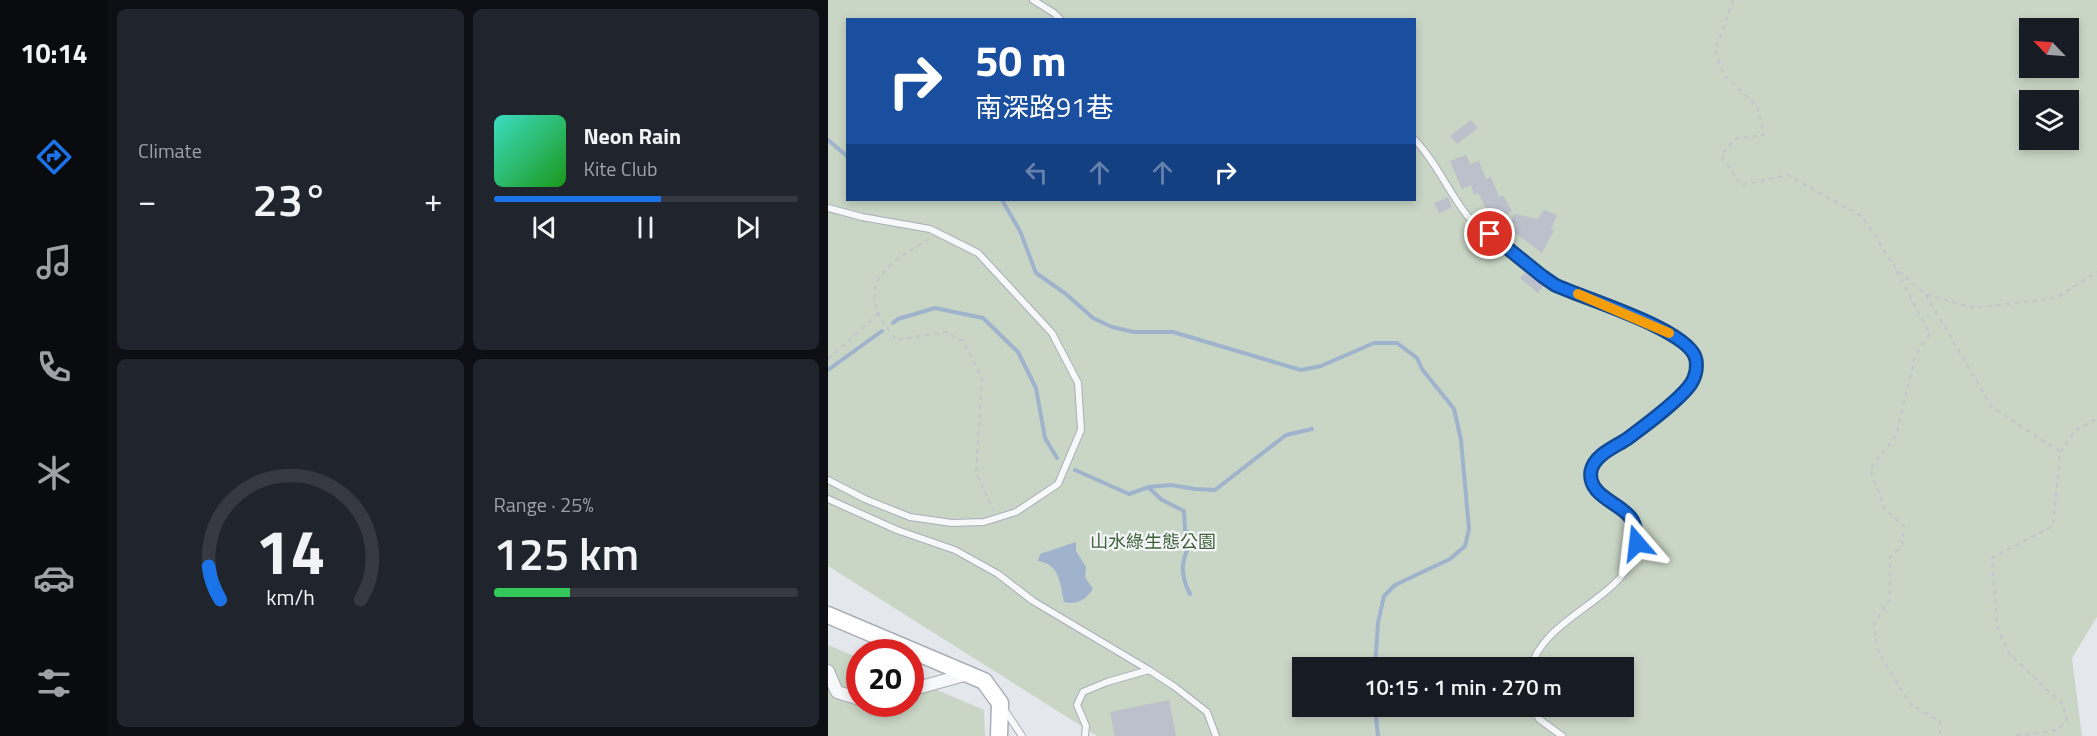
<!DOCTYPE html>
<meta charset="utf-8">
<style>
:root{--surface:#171b24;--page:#20242c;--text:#f1f3f6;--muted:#9ea1a6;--line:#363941;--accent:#1a73e8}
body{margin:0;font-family:"Titillium Web","Noto Sans TC",sans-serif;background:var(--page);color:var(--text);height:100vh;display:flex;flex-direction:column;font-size:22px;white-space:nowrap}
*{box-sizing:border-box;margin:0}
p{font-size:20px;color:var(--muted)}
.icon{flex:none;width:33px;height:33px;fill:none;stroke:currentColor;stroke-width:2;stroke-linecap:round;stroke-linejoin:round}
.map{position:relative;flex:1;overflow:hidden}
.side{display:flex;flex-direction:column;gap:9px;padding:9px;background:#0d0f14;width:720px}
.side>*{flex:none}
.top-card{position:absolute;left:18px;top:18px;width:570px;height:183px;border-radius:0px;box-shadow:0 3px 9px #0003;background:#1a4fa0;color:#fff;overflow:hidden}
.needle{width:39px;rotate:295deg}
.tools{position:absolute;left:1191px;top:18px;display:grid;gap:12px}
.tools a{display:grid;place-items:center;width:60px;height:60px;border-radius:0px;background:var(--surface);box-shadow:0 3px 9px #0003;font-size:30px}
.speed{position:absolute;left:18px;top:639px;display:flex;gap:12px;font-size:30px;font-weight:700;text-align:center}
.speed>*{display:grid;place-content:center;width:78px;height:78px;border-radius:50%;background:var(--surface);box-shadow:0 3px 9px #0003;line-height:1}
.speed .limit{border:9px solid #d22;background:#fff;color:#111}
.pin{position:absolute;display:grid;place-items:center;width:51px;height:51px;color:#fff;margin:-26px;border:3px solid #fff;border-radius:50%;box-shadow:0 2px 6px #0007}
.me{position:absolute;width:66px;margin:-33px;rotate:343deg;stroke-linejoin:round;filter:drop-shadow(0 0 4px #0008)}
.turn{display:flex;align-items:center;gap:21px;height:126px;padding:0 30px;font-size:27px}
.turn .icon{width:78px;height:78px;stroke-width:2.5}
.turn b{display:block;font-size:42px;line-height:51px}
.lanes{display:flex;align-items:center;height:57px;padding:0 30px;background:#0003;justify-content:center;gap:30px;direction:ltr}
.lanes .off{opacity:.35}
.big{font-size:45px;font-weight:600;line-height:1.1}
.side .card{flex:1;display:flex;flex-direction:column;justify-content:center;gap:9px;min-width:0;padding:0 21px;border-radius:9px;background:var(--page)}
.side .dial{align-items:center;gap:0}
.dial svg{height:156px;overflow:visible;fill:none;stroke:var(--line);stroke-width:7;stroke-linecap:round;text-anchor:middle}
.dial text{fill:var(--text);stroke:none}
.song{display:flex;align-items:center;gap:18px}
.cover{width:72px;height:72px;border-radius:9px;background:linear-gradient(135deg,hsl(170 70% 55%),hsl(120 70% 35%))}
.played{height:6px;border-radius:3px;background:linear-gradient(90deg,var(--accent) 55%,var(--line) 55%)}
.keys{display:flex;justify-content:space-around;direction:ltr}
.heat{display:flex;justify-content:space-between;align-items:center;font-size:33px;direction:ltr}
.charge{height:9px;border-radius:4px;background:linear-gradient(90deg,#34c759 25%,var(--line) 0)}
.side .tiles{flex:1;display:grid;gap:9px;grid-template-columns:repeat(2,1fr)}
.trip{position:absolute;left:464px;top:657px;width:342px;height:60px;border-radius:0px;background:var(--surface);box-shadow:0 3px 9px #0003;font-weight:600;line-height:60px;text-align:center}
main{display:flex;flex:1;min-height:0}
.tabs{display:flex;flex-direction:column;width:108px;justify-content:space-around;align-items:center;background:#090b0e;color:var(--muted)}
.tabs .icon{width:42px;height:42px}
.tabs .active{color:var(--accent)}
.tabs b{font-size:27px;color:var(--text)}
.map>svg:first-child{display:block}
</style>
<main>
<nav class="tabs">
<b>10:14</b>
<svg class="icon active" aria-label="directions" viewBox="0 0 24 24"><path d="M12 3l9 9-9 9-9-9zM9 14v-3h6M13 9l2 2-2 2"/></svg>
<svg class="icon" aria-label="music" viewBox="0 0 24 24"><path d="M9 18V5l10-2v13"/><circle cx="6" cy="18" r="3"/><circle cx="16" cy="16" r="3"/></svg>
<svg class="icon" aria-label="phone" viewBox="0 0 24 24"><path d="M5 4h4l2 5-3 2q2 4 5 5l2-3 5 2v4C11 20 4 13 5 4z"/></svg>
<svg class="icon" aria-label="climate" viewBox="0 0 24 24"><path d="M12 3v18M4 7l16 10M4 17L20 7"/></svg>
<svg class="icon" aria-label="car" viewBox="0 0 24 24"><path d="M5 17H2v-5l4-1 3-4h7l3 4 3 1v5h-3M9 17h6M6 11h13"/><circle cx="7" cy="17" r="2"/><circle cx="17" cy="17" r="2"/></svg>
<svg class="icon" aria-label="filters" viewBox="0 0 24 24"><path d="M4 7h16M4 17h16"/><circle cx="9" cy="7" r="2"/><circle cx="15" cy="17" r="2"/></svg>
</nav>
<section class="side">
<div class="tiles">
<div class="card"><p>Climate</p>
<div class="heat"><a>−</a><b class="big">23°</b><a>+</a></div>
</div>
<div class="card">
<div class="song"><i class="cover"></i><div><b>Neon Rain</b><p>Kite Club</p></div></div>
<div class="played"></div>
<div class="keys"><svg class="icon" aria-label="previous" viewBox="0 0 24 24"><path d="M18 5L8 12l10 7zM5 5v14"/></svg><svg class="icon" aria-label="pause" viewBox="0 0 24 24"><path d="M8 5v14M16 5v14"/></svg><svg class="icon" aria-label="next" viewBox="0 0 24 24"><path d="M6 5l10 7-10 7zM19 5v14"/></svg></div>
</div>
<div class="card dial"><svg viewBox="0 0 100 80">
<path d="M14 69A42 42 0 1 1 86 69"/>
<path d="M14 69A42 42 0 0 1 8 52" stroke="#1a73e8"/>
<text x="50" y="56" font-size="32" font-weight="700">14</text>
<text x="50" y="72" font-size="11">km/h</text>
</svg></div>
<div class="card"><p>Range · 25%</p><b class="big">125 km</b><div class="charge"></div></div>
</div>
</section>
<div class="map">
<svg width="1269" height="736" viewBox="0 0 1269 736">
<rect width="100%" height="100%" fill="#e4e7ec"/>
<g fill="#c9d6c5" fill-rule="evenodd">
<path d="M0,0H1269V617L1244,658L1254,736H269L0,566ZM20,20H586V200H20ZM1202,28H1240V68H1202ZM1202,100H1240V140H1202ZM474,668H795V706H474Z"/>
<polygon points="0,645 31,658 32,704 82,704 83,679 156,710 157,736 0,736"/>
</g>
<path fill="#9fb4cc" d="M248,542V551L258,567L257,577L265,589C257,600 250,605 236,602C232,584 232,564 210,561L212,554Z"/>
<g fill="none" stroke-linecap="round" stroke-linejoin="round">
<g stroke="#9fb4cc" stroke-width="4">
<polyline points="0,140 20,157"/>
<polyline points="174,200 192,231 208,273 238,294 265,318 284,327 306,332 345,332 473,370 493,366 546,343 569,343 589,358 594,369 626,409 633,440 641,529 637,546 622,559 567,585 556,596 550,623 547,668"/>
<polyline points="65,323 70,319 107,308 155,318 190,352 208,388 217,438 229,458"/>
<polyline points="0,370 54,331"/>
<polyline points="247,470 301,494 321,487 343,485 367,489 387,490 458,435 484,429"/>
<path d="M321,488L334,500L356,511L357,530L366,538C353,557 351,573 362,594"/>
<polyline points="547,706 550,736"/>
</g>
</g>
<g fill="#bbc0ca">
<polygon points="643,120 650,128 629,144 622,136"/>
<polygon points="638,155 642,164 651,161 658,179 663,177 671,197 675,195 684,211 665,222 650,193 646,195 643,185 634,189 622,161"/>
<polygon points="620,197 624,207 611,213 606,203"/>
<polygon points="716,210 729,215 723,229 726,230 714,253 690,235 679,230 686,214 710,219"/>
<polygon points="699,271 716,285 710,293 692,278"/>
<polygon points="341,700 348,736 287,736 282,712"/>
</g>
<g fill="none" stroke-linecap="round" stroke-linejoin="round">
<defs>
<g id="lane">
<polyline points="205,0 226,13 233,20"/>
<path d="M586,139C607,160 620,191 638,214C644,223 654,228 662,234C684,250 703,271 727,284C741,293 758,296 773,302C790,309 807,317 823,324C836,330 852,336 862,347C870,357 870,370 864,381C856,397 816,427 800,438C788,447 767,455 764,471C756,505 828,504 804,560C786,601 714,621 703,668"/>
<polyline points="0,208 34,217 102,229 150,253 224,333 250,383 253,430 230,484 188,512 156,522 124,523 82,517 37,499 0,480"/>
<polyline points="0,499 69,530 127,550 170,574 205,601 321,670 279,682 255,692 249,705 258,726 257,736"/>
<polyline points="321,670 347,687 379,712 388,736"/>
<polyline points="704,706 711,719 734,736"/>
<polyline points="176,709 194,736"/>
</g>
<g id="street">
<polyline points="0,671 9,692 32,699"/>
<polyline points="82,690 140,674"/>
</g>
<polyline id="secondary" points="0,615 156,681 172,703 171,736"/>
</defs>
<use href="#lane" stroke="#a9aeb7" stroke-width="8"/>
<use href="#street" stroke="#a9aeb7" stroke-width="14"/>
<use href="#secondary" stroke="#a9aeb7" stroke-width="19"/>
<g stroke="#c2c5cb" stroke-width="2" stroke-dasharray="4.5 4.5" stroke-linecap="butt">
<polyline points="905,0 887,51 896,75 929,106 936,135 907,139 893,155 913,185 960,175 1035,217 1067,268 1097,294 1147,308 1228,298 1269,272"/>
<path d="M101,239C75,255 34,275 50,312C54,322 62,331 68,340L118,332L135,341L154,379L148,473L165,510"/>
<polyline points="1068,271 1102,333 1087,357 1068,436 1042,469 1057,509 1076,526 1074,546 1062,557 1062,599 1046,624 1049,649 1082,704 1112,721 1112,736"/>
<polyline points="1098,295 1164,407 1232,452 1225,526 1164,558 1169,626 1180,652 1235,705 1239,720 1229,730 1187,736"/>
<polyline points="0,359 50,314"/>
<polyline points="1232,452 1248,430 1269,419"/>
</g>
<use href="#lane" stroke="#f7f8fa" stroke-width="6"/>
<use href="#street" stroke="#f7f8fa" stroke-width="12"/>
<use href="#secondary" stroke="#fff" stroke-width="16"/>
</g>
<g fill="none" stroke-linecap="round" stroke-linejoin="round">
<defs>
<path id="route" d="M662,234L714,276L727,285C754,298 864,330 868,360C869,367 868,375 864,382C855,398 815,427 799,439C787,447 766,455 763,471C759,495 790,502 802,517C808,524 808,534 809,543"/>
</defs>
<use href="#route" stroke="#114b97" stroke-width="15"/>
<use href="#route" stroke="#1a73e8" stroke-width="10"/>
<polyline stroke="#f59e0b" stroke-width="10" points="750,294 841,333"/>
</g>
<g text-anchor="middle" stroke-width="4.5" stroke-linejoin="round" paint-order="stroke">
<g font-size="18" fill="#3f6138" stroke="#f4f6f9">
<text x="325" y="548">山水綠生態公園</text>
</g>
</g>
</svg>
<div class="tools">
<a><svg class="needle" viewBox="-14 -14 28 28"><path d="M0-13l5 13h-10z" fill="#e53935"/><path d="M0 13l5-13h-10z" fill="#9ea1a6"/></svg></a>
<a><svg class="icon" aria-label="layers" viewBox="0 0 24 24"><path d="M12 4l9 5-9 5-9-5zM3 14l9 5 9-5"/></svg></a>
</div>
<div class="speed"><div class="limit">20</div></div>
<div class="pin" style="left:662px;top:234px;background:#d93025"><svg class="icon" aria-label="arrive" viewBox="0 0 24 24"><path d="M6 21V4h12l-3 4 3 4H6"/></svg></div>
<svg class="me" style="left:809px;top:543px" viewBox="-20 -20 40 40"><path d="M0-17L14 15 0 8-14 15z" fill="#1a73e8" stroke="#fff" stroke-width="4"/></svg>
<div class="trip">10:15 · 1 min · 270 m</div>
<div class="top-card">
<div class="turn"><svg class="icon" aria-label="right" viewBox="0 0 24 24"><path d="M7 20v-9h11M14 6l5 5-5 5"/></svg><div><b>50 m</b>南深路91巷</div></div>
<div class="lanes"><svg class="icon off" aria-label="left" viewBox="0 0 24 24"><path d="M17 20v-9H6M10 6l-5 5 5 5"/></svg><svg class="icon off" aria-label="ahead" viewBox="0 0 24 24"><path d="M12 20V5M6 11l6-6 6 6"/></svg><svg class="icon off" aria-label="ahead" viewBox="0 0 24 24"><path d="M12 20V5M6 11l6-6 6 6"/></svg><svg class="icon" aria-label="right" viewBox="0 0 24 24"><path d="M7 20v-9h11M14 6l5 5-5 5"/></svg></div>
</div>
</div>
</main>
